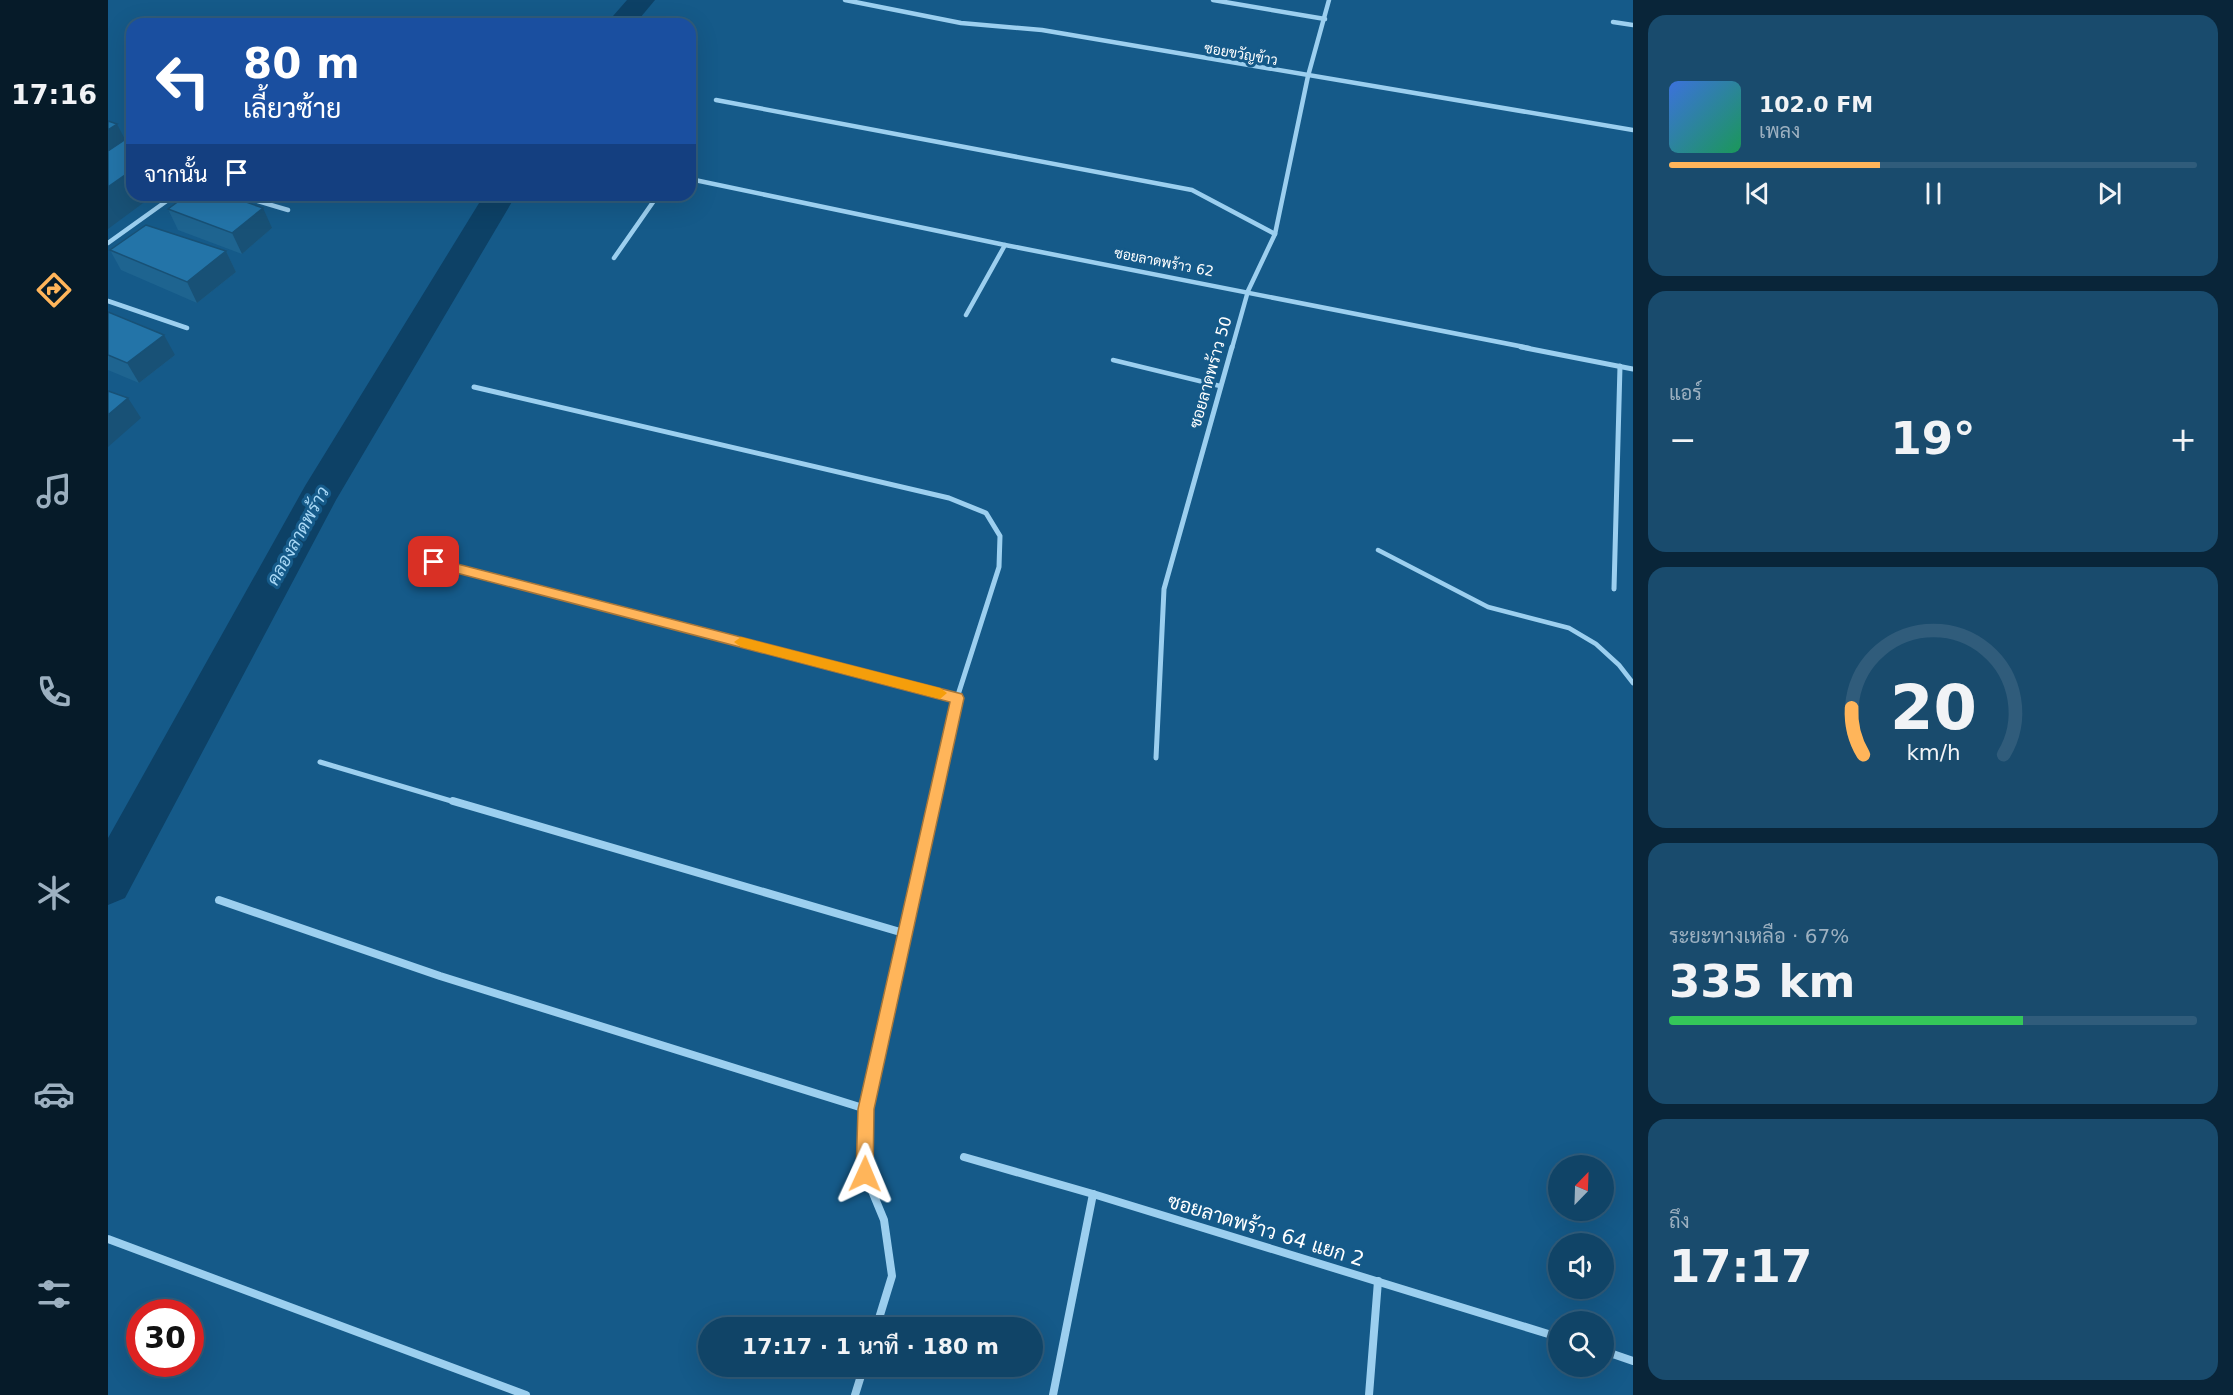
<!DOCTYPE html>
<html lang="th">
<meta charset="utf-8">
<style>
:root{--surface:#104467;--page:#194b6d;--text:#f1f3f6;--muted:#9cb0c0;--line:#305c7b;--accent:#ffb55a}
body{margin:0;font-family:"DejaVu Sans",Sarabun,sans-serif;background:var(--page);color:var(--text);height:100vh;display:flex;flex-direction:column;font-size:22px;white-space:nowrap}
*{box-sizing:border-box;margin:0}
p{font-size:20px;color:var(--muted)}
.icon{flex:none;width:33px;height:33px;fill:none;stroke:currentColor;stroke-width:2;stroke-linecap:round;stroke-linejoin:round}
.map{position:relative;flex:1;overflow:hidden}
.details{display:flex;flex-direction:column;gap:15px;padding:15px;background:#092539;width:600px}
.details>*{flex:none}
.top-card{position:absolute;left:18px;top:18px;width:570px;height:183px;border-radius:18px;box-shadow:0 6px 24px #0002,0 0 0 2px var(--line);background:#1a4fa0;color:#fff;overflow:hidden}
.needle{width:39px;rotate:23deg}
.buttons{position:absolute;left:1440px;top:1155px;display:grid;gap:12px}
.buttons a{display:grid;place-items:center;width:66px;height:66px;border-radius:50%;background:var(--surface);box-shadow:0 6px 24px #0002,0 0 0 2px var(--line);font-size:30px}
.speed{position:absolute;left:18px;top:1299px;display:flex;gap:12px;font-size:30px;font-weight:700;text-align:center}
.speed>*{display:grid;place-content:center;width:78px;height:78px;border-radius:50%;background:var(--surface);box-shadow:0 6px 24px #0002,0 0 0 2px var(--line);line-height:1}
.speed .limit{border:9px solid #d22;background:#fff;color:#111}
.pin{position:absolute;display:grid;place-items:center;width:51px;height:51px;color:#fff;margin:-26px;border-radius:12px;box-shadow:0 3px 9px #0006}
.me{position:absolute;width:66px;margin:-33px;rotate:1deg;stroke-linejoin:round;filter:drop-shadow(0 0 4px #0008)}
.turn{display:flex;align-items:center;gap:21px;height:126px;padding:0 18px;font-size:27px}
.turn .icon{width:78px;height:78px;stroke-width:2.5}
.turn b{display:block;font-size:42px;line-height:51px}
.then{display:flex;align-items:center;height:57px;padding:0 18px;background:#0003;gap:12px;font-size:22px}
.big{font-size:45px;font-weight:600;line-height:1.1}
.details .card{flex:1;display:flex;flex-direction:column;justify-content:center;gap:9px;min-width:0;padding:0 21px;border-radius:18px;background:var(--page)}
.details .dial{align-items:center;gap:0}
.dial svg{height:156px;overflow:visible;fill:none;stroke:var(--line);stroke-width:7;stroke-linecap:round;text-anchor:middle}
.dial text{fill:var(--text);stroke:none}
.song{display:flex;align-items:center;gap:18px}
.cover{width:72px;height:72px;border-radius:9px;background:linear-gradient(135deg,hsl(220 70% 55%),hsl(150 70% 35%))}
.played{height:6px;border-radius:3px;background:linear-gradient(90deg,var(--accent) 40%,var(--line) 40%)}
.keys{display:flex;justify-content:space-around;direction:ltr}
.heat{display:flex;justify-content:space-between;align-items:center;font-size:33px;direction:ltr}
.charge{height:9px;border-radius:4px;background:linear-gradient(90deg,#34c759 67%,var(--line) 0)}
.trip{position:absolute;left:590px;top:1317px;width:345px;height:60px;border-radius:30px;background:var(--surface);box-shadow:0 6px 24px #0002,0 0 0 2px var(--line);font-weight:600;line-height:60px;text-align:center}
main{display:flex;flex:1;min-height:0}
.menu{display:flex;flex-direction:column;width:108px;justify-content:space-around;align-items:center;background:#061b29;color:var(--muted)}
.menu .icon{width:42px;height:42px}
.menu .selected{color:var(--accent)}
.menu b{font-size:27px;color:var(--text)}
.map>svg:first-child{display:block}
</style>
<main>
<nav class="menu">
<b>17:16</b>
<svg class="icon selected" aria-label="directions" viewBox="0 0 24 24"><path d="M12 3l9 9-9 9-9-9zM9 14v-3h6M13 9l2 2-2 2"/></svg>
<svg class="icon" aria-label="music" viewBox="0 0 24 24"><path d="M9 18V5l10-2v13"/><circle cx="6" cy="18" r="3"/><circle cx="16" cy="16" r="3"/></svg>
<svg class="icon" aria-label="phone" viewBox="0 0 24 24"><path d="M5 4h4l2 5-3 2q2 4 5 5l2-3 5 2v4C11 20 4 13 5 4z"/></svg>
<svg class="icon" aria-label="climate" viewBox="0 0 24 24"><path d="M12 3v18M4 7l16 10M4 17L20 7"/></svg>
<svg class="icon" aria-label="car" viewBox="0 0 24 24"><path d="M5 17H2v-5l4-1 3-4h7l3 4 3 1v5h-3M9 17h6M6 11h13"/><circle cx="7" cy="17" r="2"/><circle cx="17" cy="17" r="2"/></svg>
<svg class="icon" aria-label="filters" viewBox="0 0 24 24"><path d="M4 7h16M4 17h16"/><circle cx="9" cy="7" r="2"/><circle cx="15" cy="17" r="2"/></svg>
</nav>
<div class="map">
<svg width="1525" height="1395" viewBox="0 0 1525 1395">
<rect width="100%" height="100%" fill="#155a89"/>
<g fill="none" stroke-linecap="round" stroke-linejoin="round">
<g fill="#0d4166" fill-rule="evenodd">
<polygon points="519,0 547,0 527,24 498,24"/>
<polygon points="376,195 408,195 228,500 17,898 0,905 0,838 197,486"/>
</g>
<g stroke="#9ccfef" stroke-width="4.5">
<polyline points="1005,360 1112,386"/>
<polyline points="1270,550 1380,607 1461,628 1488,644 1511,665 1525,683"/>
</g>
<g stroke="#9ccfef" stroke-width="4.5">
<polyline points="737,0 853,23 934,30 1525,130"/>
<polyline points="1105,0 1217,19"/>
<polyline points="1505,22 1525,25"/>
<polyline points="608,100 1084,190 1167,234"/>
<polyline points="582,179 897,245 1421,348"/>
<polyline points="129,195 180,210"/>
<polyline points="0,243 67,195"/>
<polyline points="506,258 550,195"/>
<polyline points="0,301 79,328"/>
<polyline points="858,315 897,245"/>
<polyline points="1124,348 1140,291 1167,234 1200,76 1221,0"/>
</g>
<g stroke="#9ccfef" stroke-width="5">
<polyline points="1413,347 1525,369"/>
<polyline points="366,387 841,498 878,513 892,536 891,567 849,698 826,803"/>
<polyline points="304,557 849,698"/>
<polyline points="1506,589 1512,366"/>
<polyline points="1048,758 1056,589 1124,347"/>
<polyline points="212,762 350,803"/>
</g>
<g stroke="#9ccfef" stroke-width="8">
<polyline points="345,801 799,934"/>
<polyline points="111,900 332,976 758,1109"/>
<polyline points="856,1157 985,1194 1450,1337"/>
<polyline points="0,1239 418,1395"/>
<polyline points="768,1328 784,1276 776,1220 757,1174 758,1109 826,801"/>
<polyline points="1496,1351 1525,1361"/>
<polyline points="747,1395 756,1366"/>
<polyline points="945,1395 985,1194"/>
<polyline points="1261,1395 1270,1281"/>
</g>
</g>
<g fill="#1e6490">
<polygon points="60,209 164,228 134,254 70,230"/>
<polygon points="2,250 118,251 128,272 89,303 13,270"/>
<polygon points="0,312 67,355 31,383 0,370"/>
</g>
<g fill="#185176">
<polygon points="9,124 24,153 0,170 0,130"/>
<polygon points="24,170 24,195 46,195 0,229 0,187"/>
<polygon points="155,208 164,228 134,254 124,233"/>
<polygon points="118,251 128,272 89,303 79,282"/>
<polygon points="56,335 67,355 31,383 19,363"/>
<polygon points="20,398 33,418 0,447 0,415"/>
</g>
<g fill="#2374a8" stroke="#185176" stroke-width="1.5">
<polygon points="0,121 9,124 0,130"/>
<polygon points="24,135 24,170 0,187 0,151"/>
<polygon points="79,195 118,195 155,208 124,233 60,209"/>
<polygon points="38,225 118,251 79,282 2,250"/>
<polygon points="0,312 56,335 19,363 0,355"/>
<polygon points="0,391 20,398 0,415"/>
</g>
<polygon fill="#ffb55a" stroke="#a6763a" stroke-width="1.5" points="326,558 854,694 856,698 766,1109 765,1174 763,1181 757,1183 751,1181 748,1174 750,1109 842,702 322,566 320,562 322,559"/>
<polygon fill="#f59e0b" points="633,637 832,688 839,693 832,699 633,647 626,642"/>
<g text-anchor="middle" stroke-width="6" stroke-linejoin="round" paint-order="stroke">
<g font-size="14" fill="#fff" stroke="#155a89">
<text transform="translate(1133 54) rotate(10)" y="5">ซอยขวัญข้าว</text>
<text transform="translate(1056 262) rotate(11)" y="5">ซอยลาดพร้าว 62</text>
</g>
<g font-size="16" fill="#fff" stroke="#155a89">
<text transform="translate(1102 372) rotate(-74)" y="6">ซอยลาดพร้าว 50</text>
</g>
<g font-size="18" font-style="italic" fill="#a8d8f6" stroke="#155a89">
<text transform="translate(190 536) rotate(-61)" y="6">คลองลาดพร้าว</text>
</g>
<g font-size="20" fill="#fff" stroke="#155a89">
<text transform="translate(1158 1230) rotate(17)" y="7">ซอยลาดพร้าว 64 แยก 2</text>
</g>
</g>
</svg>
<div class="buttons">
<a><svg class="needle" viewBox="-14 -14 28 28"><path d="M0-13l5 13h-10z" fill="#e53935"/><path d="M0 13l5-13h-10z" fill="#9cb0c0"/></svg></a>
<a><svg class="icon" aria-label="sound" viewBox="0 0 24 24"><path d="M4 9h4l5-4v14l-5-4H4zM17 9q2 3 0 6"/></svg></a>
<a><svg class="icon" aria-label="search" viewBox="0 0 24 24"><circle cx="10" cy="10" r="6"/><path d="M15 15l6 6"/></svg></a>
</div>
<div class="speed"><div class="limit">30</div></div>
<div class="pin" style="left:326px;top:562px;background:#d93025"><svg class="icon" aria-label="arrive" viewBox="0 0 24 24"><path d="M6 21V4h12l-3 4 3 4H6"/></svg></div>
<svg class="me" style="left:757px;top:1174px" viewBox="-20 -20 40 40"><path d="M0-17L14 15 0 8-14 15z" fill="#ffb55a" stroke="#fff" stroke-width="4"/></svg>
<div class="trip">17:17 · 1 นาที · 180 m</div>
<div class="top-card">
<div class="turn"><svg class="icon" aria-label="left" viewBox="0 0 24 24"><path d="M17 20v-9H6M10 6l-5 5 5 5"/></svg><div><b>80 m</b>เลี้ยวซ้าย</div></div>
<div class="then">จากนั้น<svg class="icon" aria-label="arrive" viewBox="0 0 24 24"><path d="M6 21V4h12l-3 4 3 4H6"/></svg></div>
</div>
</div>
<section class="details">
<div class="card">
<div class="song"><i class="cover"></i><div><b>102.0 FM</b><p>เพลง</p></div></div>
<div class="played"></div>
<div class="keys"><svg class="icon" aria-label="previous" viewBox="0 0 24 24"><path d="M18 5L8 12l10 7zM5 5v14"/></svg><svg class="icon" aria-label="pause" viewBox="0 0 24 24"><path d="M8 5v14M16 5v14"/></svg><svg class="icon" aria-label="next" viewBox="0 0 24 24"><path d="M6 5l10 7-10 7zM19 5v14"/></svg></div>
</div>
<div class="card"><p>แอร์</p>
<div class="heat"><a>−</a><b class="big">19°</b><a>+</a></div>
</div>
<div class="card dial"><svg viewBox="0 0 100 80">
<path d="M14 69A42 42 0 1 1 86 69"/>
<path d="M14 69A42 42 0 0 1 8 45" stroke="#ffb55a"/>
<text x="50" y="56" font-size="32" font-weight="700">20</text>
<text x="50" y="72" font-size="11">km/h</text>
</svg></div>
<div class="card"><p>ระยะทางเหลือ · 67%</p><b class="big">335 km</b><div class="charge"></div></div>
<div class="card"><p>ถึง</p><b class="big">17:17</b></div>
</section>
</main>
